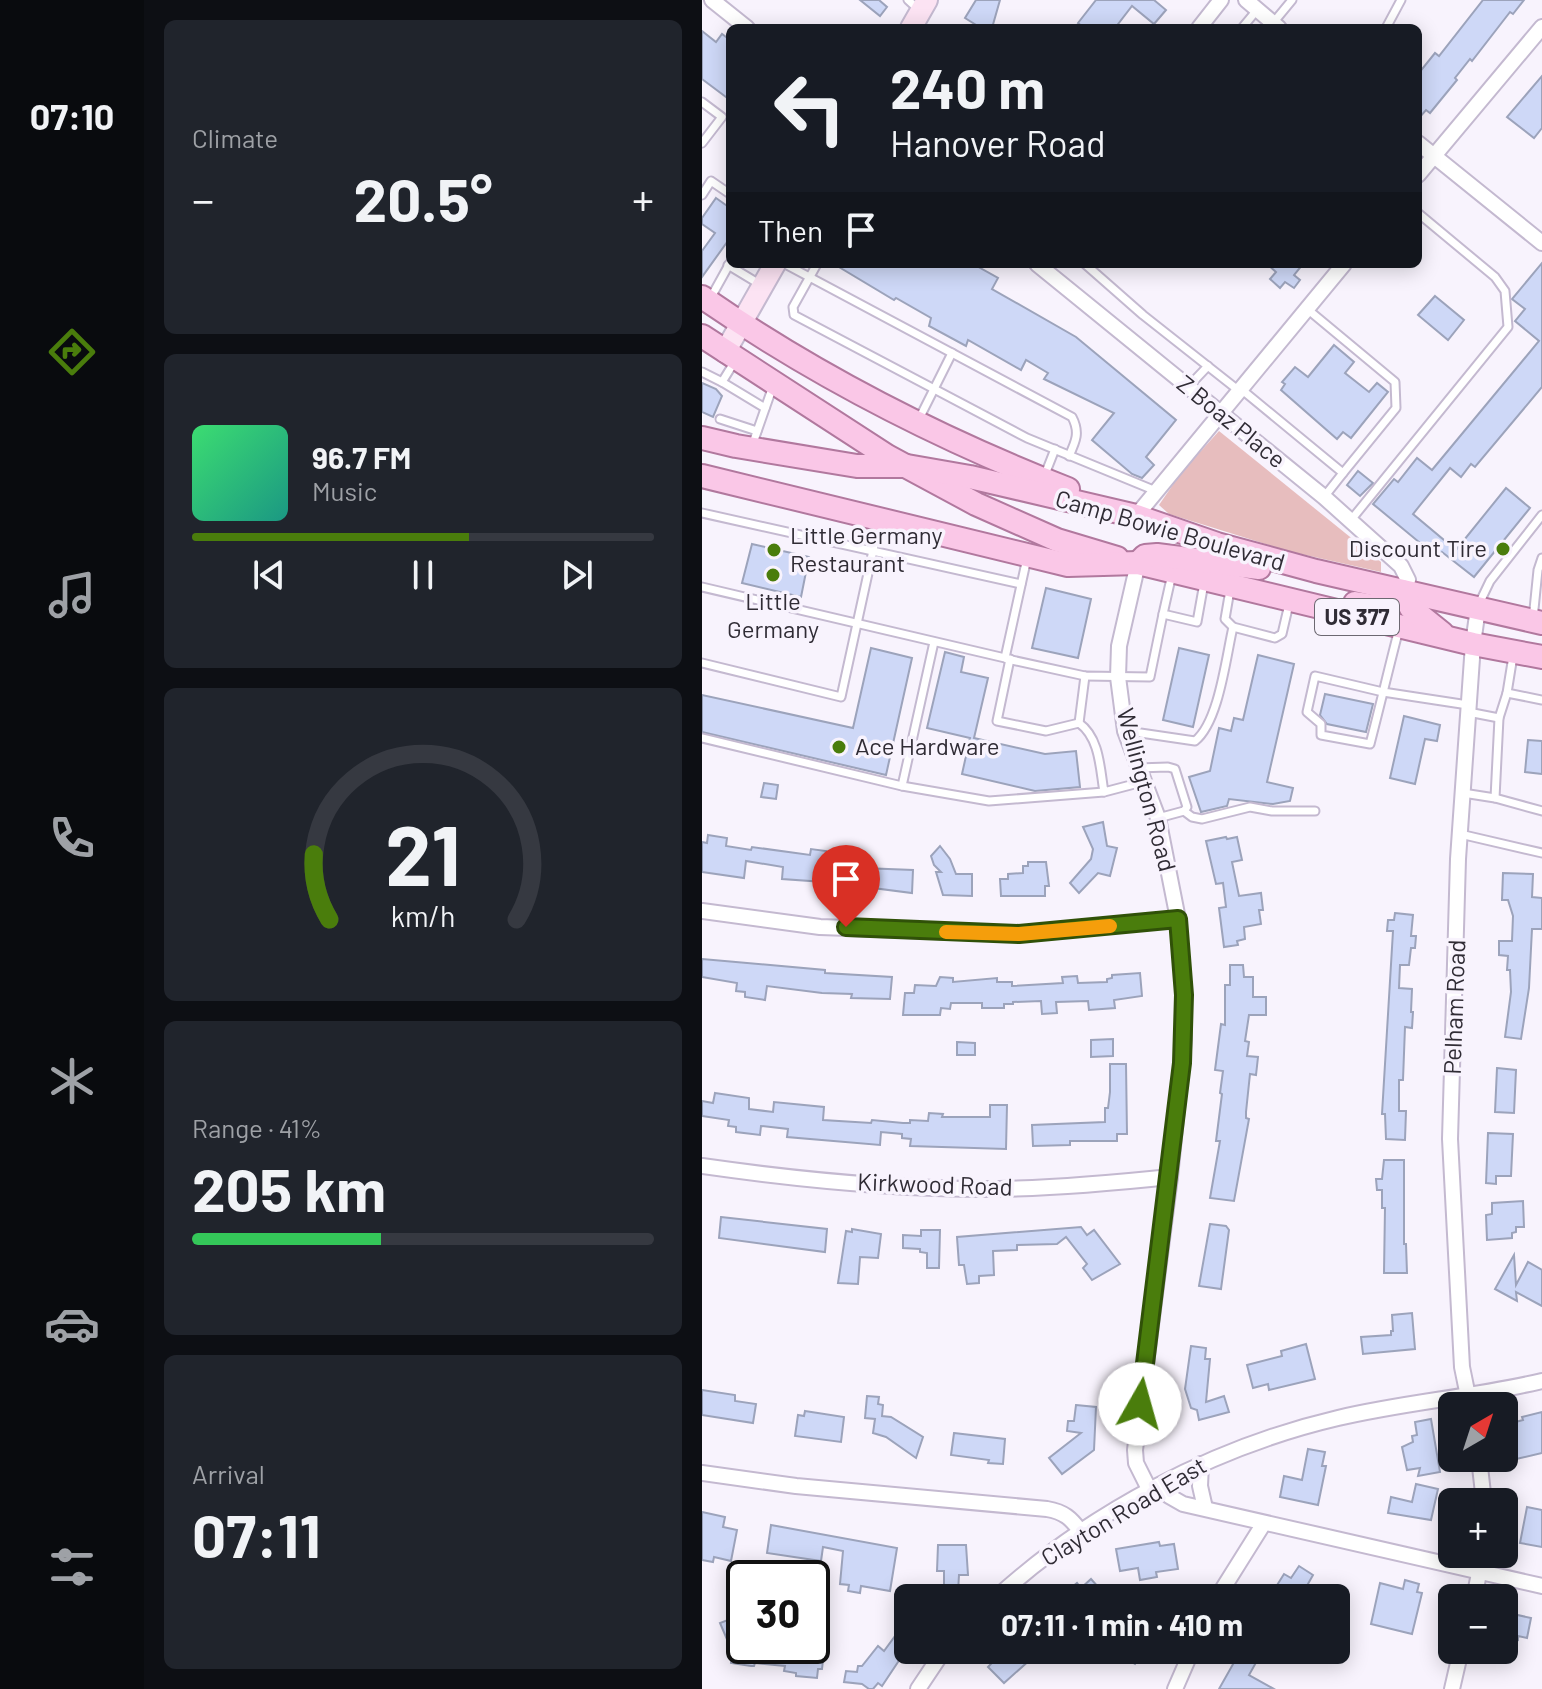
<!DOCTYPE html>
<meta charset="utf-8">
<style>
:root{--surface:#171b24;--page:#20242c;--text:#f1f3f6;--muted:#9ea1a6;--line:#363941;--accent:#4a7d0c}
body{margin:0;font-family:Barlow,sans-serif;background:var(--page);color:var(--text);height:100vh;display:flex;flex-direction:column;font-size:30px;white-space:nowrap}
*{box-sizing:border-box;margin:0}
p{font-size:26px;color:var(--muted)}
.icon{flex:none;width:44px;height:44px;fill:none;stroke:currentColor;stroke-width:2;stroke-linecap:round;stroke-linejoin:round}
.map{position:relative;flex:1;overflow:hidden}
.sheet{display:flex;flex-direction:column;gap:20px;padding:20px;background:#0d0f14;width:558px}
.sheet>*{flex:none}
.guide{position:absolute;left:24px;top:24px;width:696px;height:244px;border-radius:12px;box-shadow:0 4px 20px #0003;background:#171b24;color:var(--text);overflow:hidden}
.needle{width:52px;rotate:39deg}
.tools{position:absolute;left:736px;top:1392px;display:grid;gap:16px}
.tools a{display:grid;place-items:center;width:80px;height:80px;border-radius:12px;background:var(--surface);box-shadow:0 4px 20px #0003;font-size:40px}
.speed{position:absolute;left:24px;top:1560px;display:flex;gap:16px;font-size:40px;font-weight:700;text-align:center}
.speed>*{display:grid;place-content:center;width:104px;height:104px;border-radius:50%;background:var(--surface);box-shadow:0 4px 20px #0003;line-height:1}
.speed .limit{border:4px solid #111;border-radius:12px;background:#fff;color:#111}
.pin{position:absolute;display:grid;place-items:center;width:68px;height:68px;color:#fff;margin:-82px -34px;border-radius:50% 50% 50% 0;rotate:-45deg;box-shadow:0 0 8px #0007}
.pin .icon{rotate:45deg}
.me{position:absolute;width:88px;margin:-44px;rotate:7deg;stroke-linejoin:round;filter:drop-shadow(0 0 6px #0008)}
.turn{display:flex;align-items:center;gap:28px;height:168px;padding:0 32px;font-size:36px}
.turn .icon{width:104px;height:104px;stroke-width:2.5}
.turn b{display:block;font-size:56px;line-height:68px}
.then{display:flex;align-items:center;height:76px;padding:0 32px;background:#0003;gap:16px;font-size:30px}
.big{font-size:60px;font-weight:700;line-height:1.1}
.sheet .widget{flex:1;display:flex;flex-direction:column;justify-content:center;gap:12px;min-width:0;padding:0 28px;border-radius:12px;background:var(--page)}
.sheet .dial{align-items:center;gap:0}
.dial svg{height:208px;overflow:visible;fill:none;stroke:var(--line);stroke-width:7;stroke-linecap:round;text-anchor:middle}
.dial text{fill:var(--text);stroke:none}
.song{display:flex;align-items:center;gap:24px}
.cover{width:96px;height:96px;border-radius:12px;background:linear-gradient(135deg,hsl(140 70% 55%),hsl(170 70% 35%))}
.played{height:8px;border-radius:4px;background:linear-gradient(90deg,var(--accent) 60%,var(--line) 60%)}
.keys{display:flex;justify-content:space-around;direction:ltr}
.heat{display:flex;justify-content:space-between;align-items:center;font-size:44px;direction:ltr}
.charge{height:12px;border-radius:6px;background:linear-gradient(90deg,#34c759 41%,var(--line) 0)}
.trip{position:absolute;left:192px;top:1584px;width:456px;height:80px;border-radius:12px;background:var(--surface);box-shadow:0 4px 20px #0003;font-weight:700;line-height:80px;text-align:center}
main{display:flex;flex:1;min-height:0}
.tab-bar{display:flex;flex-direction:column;width:144px;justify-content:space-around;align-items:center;background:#090b0e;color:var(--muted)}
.tab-bar .icon{width:56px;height:56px}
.tab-bar .on{color:var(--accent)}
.tab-bar b{font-size:36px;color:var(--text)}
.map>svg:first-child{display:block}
</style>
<main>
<nav class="tab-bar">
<b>07:10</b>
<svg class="icon on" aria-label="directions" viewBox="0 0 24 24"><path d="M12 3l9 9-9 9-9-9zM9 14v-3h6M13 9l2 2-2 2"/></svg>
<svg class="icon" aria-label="music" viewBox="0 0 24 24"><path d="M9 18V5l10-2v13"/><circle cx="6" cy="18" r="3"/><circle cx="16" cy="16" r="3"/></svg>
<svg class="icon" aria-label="phone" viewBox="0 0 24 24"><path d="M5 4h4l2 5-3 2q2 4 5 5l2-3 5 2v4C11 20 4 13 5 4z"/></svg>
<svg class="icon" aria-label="climate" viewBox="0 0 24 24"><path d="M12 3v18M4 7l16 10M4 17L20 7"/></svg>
<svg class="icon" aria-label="car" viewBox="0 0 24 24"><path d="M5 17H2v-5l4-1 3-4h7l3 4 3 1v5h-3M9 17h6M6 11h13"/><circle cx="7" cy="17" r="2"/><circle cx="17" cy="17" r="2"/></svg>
<svg class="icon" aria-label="filters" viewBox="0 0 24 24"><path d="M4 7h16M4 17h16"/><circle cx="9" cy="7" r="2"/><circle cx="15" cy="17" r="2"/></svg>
</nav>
<section class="sheet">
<div class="widget"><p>Climate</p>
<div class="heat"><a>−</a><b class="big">20.5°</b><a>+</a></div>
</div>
<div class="widget">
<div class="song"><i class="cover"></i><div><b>96.7 FM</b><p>Music</p></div></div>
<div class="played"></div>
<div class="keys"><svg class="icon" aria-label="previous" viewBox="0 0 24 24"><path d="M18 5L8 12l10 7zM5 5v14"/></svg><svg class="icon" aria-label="pause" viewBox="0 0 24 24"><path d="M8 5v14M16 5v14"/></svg><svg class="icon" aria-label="next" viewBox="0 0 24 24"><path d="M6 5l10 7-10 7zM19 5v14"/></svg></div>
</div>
<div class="widget dial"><svg viewBox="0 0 100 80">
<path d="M14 69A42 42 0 1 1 86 69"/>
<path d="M14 69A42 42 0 0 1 8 44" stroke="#4a7d0c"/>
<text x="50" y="56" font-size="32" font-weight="700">21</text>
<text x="50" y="72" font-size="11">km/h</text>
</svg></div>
<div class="widget"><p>Range · 41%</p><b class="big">205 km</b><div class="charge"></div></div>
<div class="widget"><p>Arrival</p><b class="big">07:11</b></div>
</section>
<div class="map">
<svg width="840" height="1689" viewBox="0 0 840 1689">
<rect width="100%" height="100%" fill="#f8f3fd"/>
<polygon fill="#e7bdbe" points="517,431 679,562 679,572 586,551 467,514 457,505 479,473"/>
<g fill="#ced8f7" stroke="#9ca3bb" stroke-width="2">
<polygon points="158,0 177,0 185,7 178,16"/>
<polygon points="274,0 298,0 290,28 279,28 263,18"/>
<polygon points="394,0 452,0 464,10 452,24 430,6 413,28 382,28 376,23"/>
<polygon points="781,0 822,0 811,14 808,12 770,61 768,59 753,78 755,80 728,113 724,110 716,119 716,74 733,53 737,56"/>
<polygon points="0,31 14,42 20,34 28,40 28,100 0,79"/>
<polygon points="840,76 840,128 832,138 805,117"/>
<polygon points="14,198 28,208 28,238 0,277 0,251 13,233 0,224 0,218"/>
<polygon points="840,263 840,387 773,467 769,464 759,477 748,468 711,514 754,550 804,488 828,508 772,577 740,552 735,557 671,504 692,479 696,482 715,458 730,470 837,341 813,321 823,309 810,299"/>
<polygon points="132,264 271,264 296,278 290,289 374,337 474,420 444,457 452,465 440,478 430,474 390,440 412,413 342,379 346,373 324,360 319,370 266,340 264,346 227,326 229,318 194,298 192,300"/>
<polygon points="565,264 601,264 592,275 598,280 592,288 583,282 578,288 568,279 574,272"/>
<polygon points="733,296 762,320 746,340 716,315"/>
<polygon points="632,345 652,362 643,373 667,392 675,383 686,392 649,438 641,432 635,439 579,390 583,384 580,382 593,367 606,377"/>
<polygon points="0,383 14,389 20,396 11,417 0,412"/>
<polygon points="656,471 671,483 658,496 645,485"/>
<polygon points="50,544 107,557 99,597 40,583"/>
<polygon points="344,588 389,599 376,658 330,648"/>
<polygon points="169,648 210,658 184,775 0,732 0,695 151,728"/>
<polygon points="477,648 507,655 491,727 461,720"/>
<polygon points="243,652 262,657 259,672 286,678 272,738 343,754 374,751 378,787 333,791 260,774 268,738 225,728"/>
<polygon points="556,655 592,664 565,782 591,788 588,801 571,804 527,799 525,806 499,812 487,777 508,771 517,728 529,731 532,718 541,720"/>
<polygon points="623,694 671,704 664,732 625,724 618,715"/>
<polygon points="702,716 738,725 735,741 723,739 713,784 688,778"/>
<polygon points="826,740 840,741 840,774 823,772"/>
<polygon points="62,783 76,785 74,799 59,797"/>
<polygon points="401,822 405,846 415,848 408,876 396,873 377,893 368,883 389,859 391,849 381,827"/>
<polygon points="6,835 25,838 24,846 49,850 50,847 108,855 109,849 124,851 122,863 135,864 135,867 211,870 210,893 155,886 155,891 121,887 122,882 80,879 81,867 44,861 42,878 0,872 0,842 5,843"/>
<polygon points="524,837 525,839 535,837 540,860 530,862 537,896 559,893 561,910 557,910 559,924 542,927 543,939 535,941 536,945 522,947 517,908 524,907 521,883 514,884 504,841"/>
<polygon points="238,846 248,859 254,874 270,874 270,896 241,895 234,872 239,872 232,865 229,856"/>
<polygon points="326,862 344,862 347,886 343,886 343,896 299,896 298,879 306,879 306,874 321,873 321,866 326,866"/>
<polygon points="801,873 831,874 830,897 840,898 840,929 830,929 827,988 819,1039 803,1037 809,992 808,970 805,970 806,956 797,955 797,941 810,941 811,916 806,900 800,900"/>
<polygon points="693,913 711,915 709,936 714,936 713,948 709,948 707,965 698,965 697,988 710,989 709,1012 711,1012 710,1028 703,1027 701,1080 697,1080 697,1111 704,1111 703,1140 684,1139 683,1114 680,1114 691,931 685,931 686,920 692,920"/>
<polygon points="0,959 123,970 123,973 190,977 188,999 149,998 150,994 120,993 65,986 63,1000 43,997 43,992 34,991 35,983 0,977"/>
<polygon points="528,965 541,965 542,977 551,977 551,997 564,997 564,1015 547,1015 543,1041 547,1042 545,1056 556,1057 554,1075 548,1074 544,1112 544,1118 547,1119 532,1201 508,1198 518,1141 514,1141 520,1094 518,1093 521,1071 513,1070 519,1024 523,1025 523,985 528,985"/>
<polygon points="438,973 440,996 412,1000 413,1008 387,1010 386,1001 354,1002 355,1013 340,1014 339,1001 311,1002 311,1004 302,1004 302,1008 280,1008 280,1003 249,1003 248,1009 239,1008 238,1015 201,1015 203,993 212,993 213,985 234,986 238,977 251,978 251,982 295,978 295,982 310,982 310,986 361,983 360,977 375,976 376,983 405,982 405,979 410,978 410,975"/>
<polygon points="411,1039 411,1056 389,1057 389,1040"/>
<polygon points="255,1042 273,1043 273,1055 255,1055"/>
<polygon points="408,1064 424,1064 425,1134 415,1134 415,1141 368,1141 368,1145 331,1146 330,1125 403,1122 403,1108 406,1108 408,1092"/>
<polygon points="795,1068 814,1070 812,1113 793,1112"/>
<polygon points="13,1093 47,1098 47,1109 71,1112 72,1102 122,1107 121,1120 169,1123 170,1120 201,1123 208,1123 208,1120 226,1121 227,1113 241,1114 240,1117 288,1117 288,1105 305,1105 304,1149 208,1146 209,1139 200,1138 200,1134 179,1132 178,1145 85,1137 86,1129 59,1126 58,1135 34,1132 34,1127 26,1126 27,1120 0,1116 0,1101 11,1103"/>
<polygon points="786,1133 811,1134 809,1176 794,1176 794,1184 784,1183"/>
<polygon points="682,1160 702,1160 702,1244 704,1244 705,1273 682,1273 683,1208 680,1208 680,1190 675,1190 674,1179 680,1179"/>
<polygon points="821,1201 822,1227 814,1227 814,1232 810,1233 810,1238 785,1240 784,1215 790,1214 790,1203"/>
<polygon points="19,1217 125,1229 123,1252 17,1238"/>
<polygon points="508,1224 524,1226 527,1230 519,1289 497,1286"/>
<polygon points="379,1227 385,1235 392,1230 418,1264 390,1280 381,1268 385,1264 364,1237 355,1244 315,1245 315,1250 291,1251 292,1275 277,1276 277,1283 265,1284 262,1265 257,1265 255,1237"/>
<polygon points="150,1229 179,1234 176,1258 158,1257 156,1284 136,1283 144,1231 150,1232"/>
<polygon points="219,1230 238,1230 237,1268 225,1268 225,1253 218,1252 218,1249 201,1248 201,1235 219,1236"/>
<polygon points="812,1255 814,1285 826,1262 840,1270 840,1306 814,1292 815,1301 793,1289"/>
<polygon points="710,1313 713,1349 661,1354 659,1337 689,1335 689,1331 691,1331 690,1315"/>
<polygon points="604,1344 613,1379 567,1390 566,1384 551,1388 545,1365 580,1356 579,1351"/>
<polygon points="489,1346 504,1348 503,1359 508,1359 504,1402 522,1396 527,1412 497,1420 495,1410 489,1408 483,1389"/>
<polygon points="0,1390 33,1395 33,1401 54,1404 51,1423 0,1415"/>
<polygon points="165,1396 177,1397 176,1404 181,1405 180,1416 189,1417 221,1437 214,1458 184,1437 171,1433 173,1419 163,1418"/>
<polygon points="374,1405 394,1407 392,1450 360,1474 347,1458 379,1433 365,1431 366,1421 372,1421"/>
<polygon points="103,1411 142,1417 139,1442 93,1436 96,1415 102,1416"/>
<polygon points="840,1412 840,1453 814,1459 806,1424 821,1420 820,1417"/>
<polygon points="729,1419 738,1472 716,1476 718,1468 705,1470 700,1447 711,1442 710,1436 715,1435 713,1422"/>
<polygon points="252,1433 303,1439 301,1464 286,1463 287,1460 249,1455"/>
<polygon points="606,1449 623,1452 620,1466 624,1466 616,1505 578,1497 582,1476 600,1480"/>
<polygon points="714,1484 736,1489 729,1520 686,1513 689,1497 710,1502"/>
<polygon points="825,1507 840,1510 840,1547 818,1543"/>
<polygon points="0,1512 23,1517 21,1527 35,1530 29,1561 12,1557 11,1562 0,1560"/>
<polygon points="69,1525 195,1548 188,1591 159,1586 158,1593 146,1591 147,1585 138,1584 141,1551 121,1547 119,1561 65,1553"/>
<polygon points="457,1542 458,1546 472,1544 476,1569 454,1572 455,1577 438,1580 436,1568 418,1571 414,1549"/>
<polygon points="236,1545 264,1545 266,1575 257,1575 256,1592 242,1591 242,1571 235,1571"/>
<polygon points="597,1566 611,1575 602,1591 595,1598 567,1598 582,1574 589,1578"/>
<polygon points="389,1579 406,1598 357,1598 375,1583 379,1588"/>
<polygon points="703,1580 717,1584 715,1592 720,1593 710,1634 669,1624 678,1583 701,1589"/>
<polygon points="802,1612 829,1618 825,1638 816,1636 816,1640 811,1639 806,1662 773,1655 774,1650 802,1650"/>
<polygon points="31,1618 42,1646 101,1646 100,1650 122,1652 120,1669 116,1669 115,1678 94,1676 94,1673 82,1671 83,1666 53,1663 52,1666 49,1666 29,1663 30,1651 18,1623"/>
<polygon points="196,1632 206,1640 206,1647 180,1686 176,1683 171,1689 167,1689 160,1684 142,1682 144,1671 155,1672 156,1666 160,1666 176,1646 182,1651"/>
<polygon points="302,1650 339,1650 302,1683 286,1667"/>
<polygon points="409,1650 441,1650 433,1664"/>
<polygon points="539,1650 561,1650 547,1675 572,1689 517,1689"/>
</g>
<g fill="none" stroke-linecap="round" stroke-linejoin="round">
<defs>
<g id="lane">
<polyline points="206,0 217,10"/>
<polyline points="571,23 590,0"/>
<polyline points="540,28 555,10"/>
<polyline points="684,28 699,0"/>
<polyline points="0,102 20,117 0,143"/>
<polyline points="0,195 9,181 28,194"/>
<path d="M83,264L370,417C378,432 374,441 367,456"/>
<polyline points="115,264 91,307 92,315 325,438 454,491"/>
<polyline points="383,264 441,315 536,390"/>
<polyline points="26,265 59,285"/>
<polyline points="8,299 28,263"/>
<polyline points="604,308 693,382 694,408 641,473"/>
<polyline points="33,361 20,382 63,408"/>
<polyline points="0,372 20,382"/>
<polyline points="486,387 506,366"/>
<polyline points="539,389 641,473 622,497"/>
<polyline points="18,419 55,431"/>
<polyline points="217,419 250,353"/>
<polyline points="50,446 71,386"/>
<polyline points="342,477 353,449"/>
<polyline points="0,513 319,584"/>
<polyline points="649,520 806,327 803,291 793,277 716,213"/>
<polyline points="470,574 461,614 495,622 502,583"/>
<polyline points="0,587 303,658 325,558"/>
<polyline points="528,590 523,619 531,627 573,638 580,634 587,604"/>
<polyline points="776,606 788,581 840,515"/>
<polyline points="831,619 836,570 840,558"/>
<path d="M697,629C687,667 678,706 668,744L619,735V724L605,712L613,676L681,692L766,705"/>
<polyline points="232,642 200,786 287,801 402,792"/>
<polyline points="811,656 805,693 840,700"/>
<polyline points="305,659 383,676 448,677 461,614"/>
<path d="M308,659L295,721L344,731L377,723C398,738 398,769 402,792L440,782"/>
<polyline points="0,663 139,697 177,523"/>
<polyline points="805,693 797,718 793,798 840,811"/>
<polyline points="766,712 797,718"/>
<polyline points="377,723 383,676"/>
<path d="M425,731L493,741C517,722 524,657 531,627"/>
<polyline points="0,738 200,786"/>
<polyline points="435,768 466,767 473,769 485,807 482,811 456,818"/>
<polyline points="761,793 793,798"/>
<polyline points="482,811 490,817 500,819 548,807 570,811 613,811"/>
<polyline points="758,834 840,853"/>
</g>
<g id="street">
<polyline points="10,0 45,28"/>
<polyline points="544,0 577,28"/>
<polyline points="497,28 519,0"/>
<polyline points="716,143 840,243"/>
<polyline points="716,175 840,27"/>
<polyline points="335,264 622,497 699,566 706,580 700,591"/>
<polyline points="434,516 642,264"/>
<polyline points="436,563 417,646 416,677 423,731 456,818 476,919 482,995 482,1039 468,1177 433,1450 434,1463 448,1491"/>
<polyline points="0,911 118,927 317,934 476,919"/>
<path d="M0,1166C98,1180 198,1190 297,1189C354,1188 411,1183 468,1177"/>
<polyline points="768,1406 760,1367 748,1139 756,859 771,644 776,608"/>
<polyline points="777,1458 782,1502"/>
<polyline points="499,1464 498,1486 503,1508"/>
<path d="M0,1473L94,1486L345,1509C362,1512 369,1518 379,1532"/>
<polyline points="459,1485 467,1496 481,1504 840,1586"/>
<path d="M294,1598C388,1512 512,1447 636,1418C703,1402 773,1397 840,1381"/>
<polyline points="515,1598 562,1523"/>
<polyline points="772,1598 781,1554"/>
<polyline points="216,1689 242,1650"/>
<polyline points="473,1689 490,1650"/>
<polyline points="750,1689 759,1650"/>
</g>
<g id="secondary">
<polyline points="209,28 225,0"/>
<polyline points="23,352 73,264"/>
</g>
<g id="primary">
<path d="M0,297C113,375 238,439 366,489"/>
<polyline points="0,336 185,456 274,504 355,540 415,558"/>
<polyline points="0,438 34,446 155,466 205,466 268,477 434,516 515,544 614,571 840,623"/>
<polyline points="0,476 366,565 436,563 771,644 840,657"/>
<polyline points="438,561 443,556 455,555 557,568"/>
<path d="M653,603C678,607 681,610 700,591L709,608L740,633"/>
</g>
</defs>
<use href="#lane" stroke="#c4b9d0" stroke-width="11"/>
<use href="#street" stroke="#c4b9d0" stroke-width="18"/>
<use href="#secondary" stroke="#c4b9d0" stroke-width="24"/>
<use href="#primary" stroke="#b1789e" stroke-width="26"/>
<use href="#lane" stroke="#fff" stroke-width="7"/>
<use href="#street" stroke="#fff" stroke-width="14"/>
<use href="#secondary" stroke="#fce3f3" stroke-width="20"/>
<use href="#primary" stroke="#fac7e7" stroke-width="22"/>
</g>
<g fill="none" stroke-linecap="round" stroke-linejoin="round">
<defs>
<polyline id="route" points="144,927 317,934 476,919 482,995 480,1063 438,1404"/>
</defs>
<use href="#route" stroke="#305108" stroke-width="20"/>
<use href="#route" stroke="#4a7d0c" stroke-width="14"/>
<polyline stroke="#f59e0b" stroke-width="14" points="244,932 317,934 408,926"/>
</g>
<g fill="#4a7d0c" stroke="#f8f3fd" stroke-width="3">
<circle cx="801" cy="549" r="8"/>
<circle cx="72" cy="550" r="8"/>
<circle cx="71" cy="575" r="8"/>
<circle cx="137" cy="747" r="8"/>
</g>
<g text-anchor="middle" stroke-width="7" stroke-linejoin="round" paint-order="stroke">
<rect fill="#f8f3fd" stroke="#6c6871" stroke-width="2" x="613" y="599" width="84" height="36" rx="6"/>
<g font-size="22" font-weight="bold" fill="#302c35">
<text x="655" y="625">US 377</text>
</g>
<g font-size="24" fill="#302c35" stroke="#f8f3fd">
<text transform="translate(529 422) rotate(39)" y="8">Z Boaz Place</text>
<text transform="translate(468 531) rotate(16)" y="8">Camp Bowie Boulevard</text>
<text transform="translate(444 790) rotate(75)" y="8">Wellington Road</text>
<text transform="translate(753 1007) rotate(-88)" y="8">Pelham Road</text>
<text transform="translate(233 1185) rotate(2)" y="8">Kirkwood Road</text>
<text transform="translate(422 1512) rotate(-31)" y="8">Clayton Road East</text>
</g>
<g font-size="24" fill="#302c35" stroke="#f8f3fd" text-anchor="start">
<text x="88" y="544">Little Germany<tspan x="88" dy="28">Restaurant</tspan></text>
<text x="785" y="557" text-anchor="end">Discount Tire</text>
<text x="71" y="610" text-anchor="middle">Little<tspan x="71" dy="28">Germany</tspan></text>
<text x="153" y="755">Ace Hardware</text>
</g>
</g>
</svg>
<div class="tools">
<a><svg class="needle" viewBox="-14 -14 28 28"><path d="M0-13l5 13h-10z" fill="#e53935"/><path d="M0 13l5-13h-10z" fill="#9ea1a6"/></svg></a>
<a>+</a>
<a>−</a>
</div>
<div class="speed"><div class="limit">30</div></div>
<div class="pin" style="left:144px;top:927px;background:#d93025"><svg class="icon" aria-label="arrive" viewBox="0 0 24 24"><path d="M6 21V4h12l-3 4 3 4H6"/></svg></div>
<svg class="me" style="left:438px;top:1404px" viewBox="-20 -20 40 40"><circle r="19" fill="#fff"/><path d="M0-13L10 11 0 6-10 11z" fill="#4a7d0c"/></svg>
<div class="trip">07:11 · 1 min · 410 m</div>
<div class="guide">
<div class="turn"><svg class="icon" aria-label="left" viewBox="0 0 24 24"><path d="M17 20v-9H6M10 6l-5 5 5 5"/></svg><div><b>240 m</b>Hanover Road</div></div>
<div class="then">Then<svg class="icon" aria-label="arrive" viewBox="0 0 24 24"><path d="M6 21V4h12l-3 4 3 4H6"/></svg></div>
</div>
</div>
</main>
